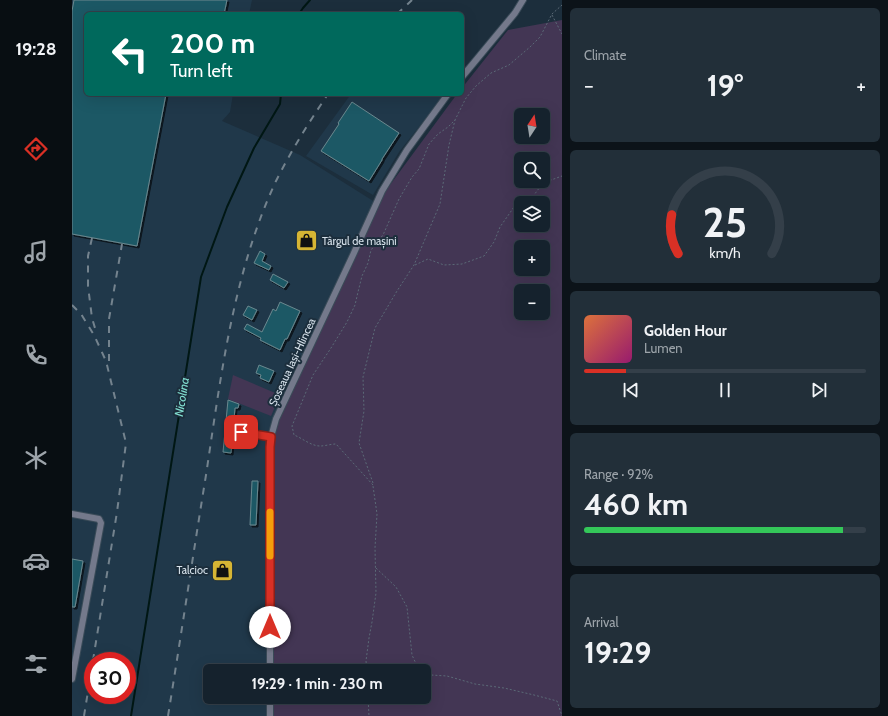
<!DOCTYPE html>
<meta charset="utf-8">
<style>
:root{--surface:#15222d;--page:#222f39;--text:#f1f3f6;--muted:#9da4aa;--line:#343f49;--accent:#d93025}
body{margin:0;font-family:Cabin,sans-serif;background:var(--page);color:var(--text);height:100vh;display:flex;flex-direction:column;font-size:15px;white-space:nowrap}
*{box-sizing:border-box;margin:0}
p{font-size:13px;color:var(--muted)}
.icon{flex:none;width:22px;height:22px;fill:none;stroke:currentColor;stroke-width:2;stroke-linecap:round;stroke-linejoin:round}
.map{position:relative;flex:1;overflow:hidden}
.panel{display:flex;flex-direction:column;gap:8px;padding:8px;background:#0c1319;width:326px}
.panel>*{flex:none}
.banner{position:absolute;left:12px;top:12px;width:380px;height:84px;border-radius:6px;box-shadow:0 4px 16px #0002,0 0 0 1px var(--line);background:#00695c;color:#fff;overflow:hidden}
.needle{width:26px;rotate:12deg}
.buttons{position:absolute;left:442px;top:108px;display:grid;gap:8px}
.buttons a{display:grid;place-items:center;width:36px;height:36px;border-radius:6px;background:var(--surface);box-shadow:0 4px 16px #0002,0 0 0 1px var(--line);font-size:20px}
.speed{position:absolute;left:12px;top:652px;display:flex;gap:8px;font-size:20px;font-weight:700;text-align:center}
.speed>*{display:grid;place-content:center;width:52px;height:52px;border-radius:50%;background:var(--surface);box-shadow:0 4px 16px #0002,0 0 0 1px var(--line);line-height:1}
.speed .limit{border:6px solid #d22;background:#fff;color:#111}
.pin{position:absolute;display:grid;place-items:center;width:34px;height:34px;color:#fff;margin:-17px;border-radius:8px;box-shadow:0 2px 6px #0006}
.me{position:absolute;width:44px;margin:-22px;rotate:0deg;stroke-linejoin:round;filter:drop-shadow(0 0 3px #0008)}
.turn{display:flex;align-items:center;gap:14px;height:84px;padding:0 20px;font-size:18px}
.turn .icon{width:52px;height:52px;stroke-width:2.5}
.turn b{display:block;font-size:28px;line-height:34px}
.big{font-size:30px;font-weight:800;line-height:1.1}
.panel .tile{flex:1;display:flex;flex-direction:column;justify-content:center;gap:6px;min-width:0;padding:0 14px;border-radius:6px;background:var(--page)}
.panel .dial{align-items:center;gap:0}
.dial svg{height:104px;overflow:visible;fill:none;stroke:var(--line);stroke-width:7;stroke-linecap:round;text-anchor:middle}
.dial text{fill:var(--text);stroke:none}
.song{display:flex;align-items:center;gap:12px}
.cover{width:48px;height:48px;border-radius:6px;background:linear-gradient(135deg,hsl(20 70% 55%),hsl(320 70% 35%))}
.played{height:4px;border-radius:2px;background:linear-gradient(90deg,var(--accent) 15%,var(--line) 15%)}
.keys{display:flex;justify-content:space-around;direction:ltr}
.heat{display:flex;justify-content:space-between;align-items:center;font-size:22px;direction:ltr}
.charge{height:6px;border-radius:3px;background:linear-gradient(90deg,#34c759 92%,var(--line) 0)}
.trip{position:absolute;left:131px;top:664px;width:228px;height:40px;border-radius:6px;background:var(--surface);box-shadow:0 4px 16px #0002,0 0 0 1px var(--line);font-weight:800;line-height:40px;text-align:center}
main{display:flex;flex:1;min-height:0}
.tab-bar{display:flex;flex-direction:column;width:72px;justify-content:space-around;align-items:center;background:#080e12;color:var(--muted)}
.tab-bar .icon{width:28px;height:28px}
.tab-bar .active{color:var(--accent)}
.tab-bar b{font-size:18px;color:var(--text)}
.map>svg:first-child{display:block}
</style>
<main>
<nav class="tab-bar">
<b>19:28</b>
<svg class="icon active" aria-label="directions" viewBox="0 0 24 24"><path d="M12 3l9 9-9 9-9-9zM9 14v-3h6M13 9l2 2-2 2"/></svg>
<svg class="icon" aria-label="music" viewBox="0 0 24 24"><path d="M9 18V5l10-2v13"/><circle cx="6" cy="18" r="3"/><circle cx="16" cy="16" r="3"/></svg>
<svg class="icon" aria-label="phone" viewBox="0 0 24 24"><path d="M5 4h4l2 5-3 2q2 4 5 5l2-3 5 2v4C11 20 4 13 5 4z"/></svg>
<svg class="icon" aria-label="climate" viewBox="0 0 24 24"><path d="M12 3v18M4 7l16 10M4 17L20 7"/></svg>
<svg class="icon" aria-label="car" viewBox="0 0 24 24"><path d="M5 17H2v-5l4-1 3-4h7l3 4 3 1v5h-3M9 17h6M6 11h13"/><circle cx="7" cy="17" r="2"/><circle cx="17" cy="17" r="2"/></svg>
<svg class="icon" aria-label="filters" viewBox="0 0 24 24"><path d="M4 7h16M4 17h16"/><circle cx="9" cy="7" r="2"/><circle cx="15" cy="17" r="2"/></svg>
</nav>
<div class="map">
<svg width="490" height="716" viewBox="0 0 490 716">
<defs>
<filter id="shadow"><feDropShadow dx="2" dy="2" stdDeviation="0" flood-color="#0009"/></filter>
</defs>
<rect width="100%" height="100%" fill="#1c2e3c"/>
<g fill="#20384a" fill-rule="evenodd">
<path d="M0,0H180L177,14H14V94H161L158,112L150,121L228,155L306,204L200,434L201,671H138V697H201L202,716H0ZM21,661H55V695H21Z"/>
<polygon points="279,94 373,94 327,152 301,195 234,156"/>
</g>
<g fill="#433654" fill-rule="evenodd">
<path d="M490,20V716H202L201,697H352V671H201L200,434L312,193L385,94H390V88L436,30ZM449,115H471V137H449ZM449,159H471V181H449ZM449,203H471V225H449ZM449,247H471V269H449ZM449,291H471V313H449Z"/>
<polygon points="161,375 208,395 199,416 156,399"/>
</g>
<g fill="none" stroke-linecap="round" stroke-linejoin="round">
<g stroke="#001714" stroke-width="2">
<polyline points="227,14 231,8 238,0"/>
<polyline points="59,716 129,277 155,207 182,148 208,104 209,94"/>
</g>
</g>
<g fill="#1e5965" stroke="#6a888f" filter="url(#shadow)">
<polygon points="2,0 155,0 152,14 14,14 14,94 94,94 65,246 0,234 0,11"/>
<polygon points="280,102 327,133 310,159 310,160 297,181 249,151 267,124 266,123"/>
<polygon points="188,251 193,254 190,261 199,266 197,270 182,263"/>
<polygon points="201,274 216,282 212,288 198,280"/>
<polygon points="208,302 228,311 215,339 213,339 208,350 188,340 189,338 172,329 175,324 190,332 201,309 204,311"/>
<polygon points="176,306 185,310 180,320 171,315"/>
<polygon points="187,365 202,371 197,382 188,378 189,375 184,373"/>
<polygon points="156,400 167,404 166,408 163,408 159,453 151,452"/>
<polygon points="180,481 186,481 184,525 178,525"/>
<polygon points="0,559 11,561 3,607 0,607"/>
</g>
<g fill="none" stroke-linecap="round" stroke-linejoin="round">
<defs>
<g id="minor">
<polyline points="390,77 443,13 451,0"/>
<polyline points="169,432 199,437"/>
<polyline points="0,514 27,519 29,523 0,679"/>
<polyline points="198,671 198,447 199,437 204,419 281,255 310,191 335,150 376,94"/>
<polyline points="198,716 198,697"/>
</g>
</defs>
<use href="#minor" stroke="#3a4b58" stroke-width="8"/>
<g stroke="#5b6a77" stroke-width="1" stroke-dasharray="2 2" stroke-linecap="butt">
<polyline points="480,15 490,34"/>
<polyline points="451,203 459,199 471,183 490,176"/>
<polyline points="343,265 356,259 372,265 390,264 412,256 422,242 428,227 442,207 449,204"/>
<polyline points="301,483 287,443 292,411 291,377 303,328 325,291 342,265 368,204 377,145 383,120"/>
<path d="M301,485L264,444C259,444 253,446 248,446C239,446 230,438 222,435L220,426L241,375L259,348L275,322L283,305L286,292L290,276L296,263L299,250L311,235L327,199L340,177L347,169L357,144L366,134L376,127L383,120L394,98L404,86L419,73L437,65L458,47L468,37L480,14L490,5"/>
<polyline points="304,568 324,587 335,607 340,655 346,668 351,671"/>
<polyline points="295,671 294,661 297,638 300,622 304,593 303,548 305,514 301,486"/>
<polyline points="352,672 359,675 375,676 403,684 432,688 462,695 485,701 490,716"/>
<polyline points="296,697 297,716"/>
</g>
<use href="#minor" stroke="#74798b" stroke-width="6"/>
<g stroke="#74838e" stroke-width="2" stroke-dasharray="7 7" stroke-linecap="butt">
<polyline points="325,14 340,0"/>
<polyline points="20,238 16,256 16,286 20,318 23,328 25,333"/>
<polyline points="0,305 9,314 22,335 34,361 54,443 45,512 12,716"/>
<polyline points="37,361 37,319 50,244"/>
<path d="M96,716C109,636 121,555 134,475C149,376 161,273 204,181C219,151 237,122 256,94"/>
</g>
</g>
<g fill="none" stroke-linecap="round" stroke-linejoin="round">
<defs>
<polyline id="route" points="169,432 199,437 198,447 198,627"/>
</defs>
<use href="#route" stroke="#8d1f18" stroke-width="10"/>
<use href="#route" stroke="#d93025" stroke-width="7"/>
<polyline stroke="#f59e0b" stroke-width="7" points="198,512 198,556"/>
</g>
<defs>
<symbol id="shop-square" viewBox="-11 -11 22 22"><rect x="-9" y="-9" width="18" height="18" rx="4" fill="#d6b534" stroke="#1c2e3c"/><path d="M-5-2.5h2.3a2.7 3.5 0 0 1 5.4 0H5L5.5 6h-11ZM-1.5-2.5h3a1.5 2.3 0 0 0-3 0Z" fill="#111"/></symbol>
</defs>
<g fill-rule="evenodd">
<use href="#shop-square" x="222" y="228" width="25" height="25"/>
<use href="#shop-square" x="138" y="558" width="25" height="25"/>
</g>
<g text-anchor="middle" stroke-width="4" stroke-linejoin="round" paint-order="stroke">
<g font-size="11" fill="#d8e3ec" stroke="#1c2e3c" text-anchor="start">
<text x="250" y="245">Târgul de mașini</text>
<text x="136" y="574" text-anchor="end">Talcioc</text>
</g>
<g font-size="11" fill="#d8e3ec" stroke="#1c2e3c">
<text transform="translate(220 362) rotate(-65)" y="4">Șoseaua Iași-Hlincea</text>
</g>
<g font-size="12" font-style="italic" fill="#83e0d2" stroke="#1c2e3c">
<text transform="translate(110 397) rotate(-81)" y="4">Nicolina</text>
</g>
</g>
</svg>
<div class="buttons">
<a><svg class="needle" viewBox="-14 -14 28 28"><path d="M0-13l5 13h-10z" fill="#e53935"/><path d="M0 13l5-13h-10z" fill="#9da4aa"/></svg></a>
<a><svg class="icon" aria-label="search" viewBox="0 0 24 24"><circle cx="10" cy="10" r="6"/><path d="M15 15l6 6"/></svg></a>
<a><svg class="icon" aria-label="layers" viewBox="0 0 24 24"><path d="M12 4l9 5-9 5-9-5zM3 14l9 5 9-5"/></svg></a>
<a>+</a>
<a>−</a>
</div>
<div class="speed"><div class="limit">30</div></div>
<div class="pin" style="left:169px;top:432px;background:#d93025"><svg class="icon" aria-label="arrive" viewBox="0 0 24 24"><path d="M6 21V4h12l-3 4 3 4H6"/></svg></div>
<svg class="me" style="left:198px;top:627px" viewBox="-20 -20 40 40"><circle r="19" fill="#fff"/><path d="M0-13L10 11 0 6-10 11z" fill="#d93025"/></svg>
<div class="trip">19:29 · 1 min · 230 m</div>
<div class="banner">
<div class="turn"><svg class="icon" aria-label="left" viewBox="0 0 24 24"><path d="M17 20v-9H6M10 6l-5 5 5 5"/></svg><div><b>200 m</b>Turn left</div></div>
</div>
</div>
<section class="panel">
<div class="tile"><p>Climate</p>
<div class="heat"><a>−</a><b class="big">19°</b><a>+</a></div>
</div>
<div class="tile dial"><svg viewBox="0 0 100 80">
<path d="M14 69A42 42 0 1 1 86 69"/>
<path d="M14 69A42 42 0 0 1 9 39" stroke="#d93025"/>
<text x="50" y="56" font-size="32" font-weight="700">25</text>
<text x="50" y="72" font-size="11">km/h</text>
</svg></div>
<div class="tile">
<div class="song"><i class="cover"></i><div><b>Golden Hour</b><p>Lumen</p></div></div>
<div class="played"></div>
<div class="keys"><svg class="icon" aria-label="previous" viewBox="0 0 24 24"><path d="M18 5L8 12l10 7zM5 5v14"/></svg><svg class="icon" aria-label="pause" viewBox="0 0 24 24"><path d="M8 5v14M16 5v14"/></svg><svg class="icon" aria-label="next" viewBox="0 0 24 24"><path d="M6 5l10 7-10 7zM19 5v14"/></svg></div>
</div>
<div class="tile"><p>Range · 92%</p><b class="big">460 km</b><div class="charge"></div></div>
<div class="tile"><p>Arrival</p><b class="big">19:29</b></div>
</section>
</main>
